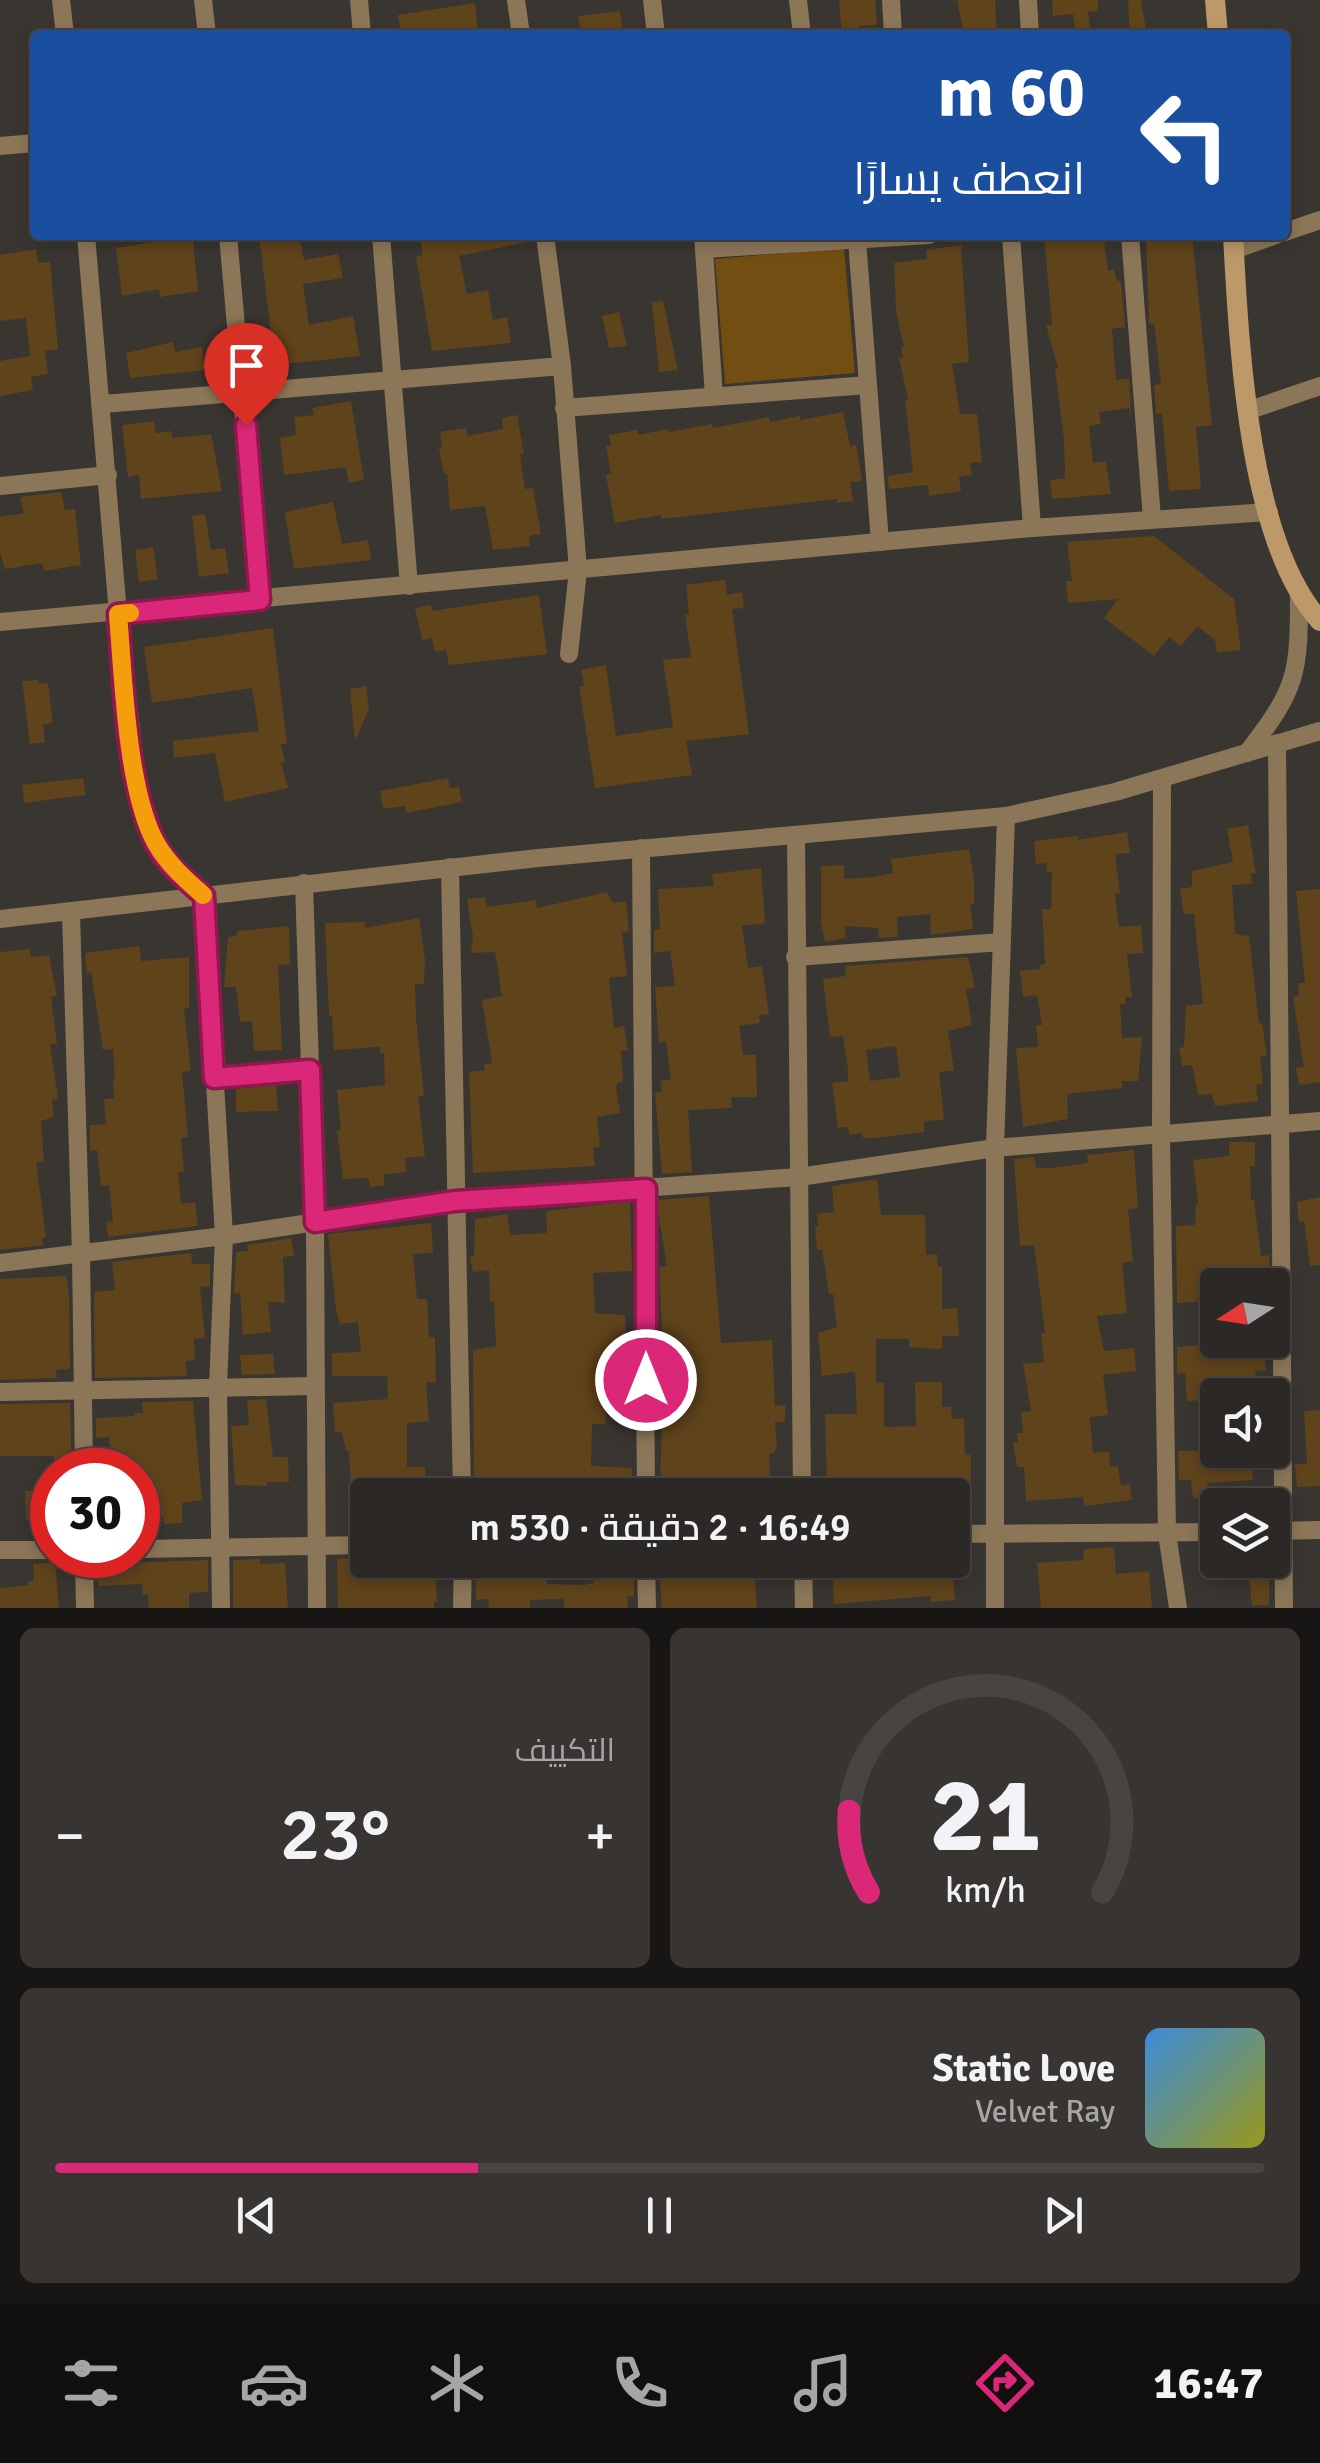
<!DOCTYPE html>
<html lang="ar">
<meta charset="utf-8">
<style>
:root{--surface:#2b2825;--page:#373432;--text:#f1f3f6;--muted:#a6a6a7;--line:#474442;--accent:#db2777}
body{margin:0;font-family:Signika,Cairo,sans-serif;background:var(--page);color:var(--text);direction:rtl;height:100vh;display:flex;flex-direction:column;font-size:38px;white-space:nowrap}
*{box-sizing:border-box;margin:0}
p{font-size:32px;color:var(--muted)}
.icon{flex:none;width:55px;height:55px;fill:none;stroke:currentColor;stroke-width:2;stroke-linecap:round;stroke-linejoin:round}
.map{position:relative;height:1608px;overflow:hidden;direction:ltr}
.drawer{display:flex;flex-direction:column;gap:20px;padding:20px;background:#181614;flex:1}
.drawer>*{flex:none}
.hud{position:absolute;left:30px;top:30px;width:1260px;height:210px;border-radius:10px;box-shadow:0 5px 15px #0003,0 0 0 2px var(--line);direction:rtl;background:#1a4fa0;color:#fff;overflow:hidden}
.needle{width:65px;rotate:258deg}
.buttons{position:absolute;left:1200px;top:1268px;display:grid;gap:20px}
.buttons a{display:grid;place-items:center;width:90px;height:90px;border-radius:10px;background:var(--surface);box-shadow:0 5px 15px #0003,0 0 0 2px var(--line);font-size:50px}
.speed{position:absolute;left:30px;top:1448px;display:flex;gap:20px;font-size:50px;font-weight:700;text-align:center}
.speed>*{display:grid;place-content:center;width:130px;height:130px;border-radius:50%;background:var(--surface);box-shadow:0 5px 15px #0003,0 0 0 2px var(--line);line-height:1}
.speed .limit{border:15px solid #d22;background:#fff;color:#111}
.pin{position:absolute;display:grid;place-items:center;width:85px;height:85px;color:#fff;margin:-102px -42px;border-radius:50% 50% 50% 0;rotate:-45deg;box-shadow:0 0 10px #0007}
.pin .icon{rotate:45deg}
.me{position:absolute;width:110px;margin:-55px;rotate:0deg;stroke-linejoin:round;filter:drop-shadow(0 0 8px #0008)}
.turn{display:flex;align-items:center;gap:35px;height:210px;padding:0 40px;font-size:45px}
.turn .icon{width:130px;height:130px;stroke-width:2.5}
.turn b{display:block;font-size:70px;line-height:85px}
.big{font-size:75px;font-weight:600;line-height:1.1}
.drawer .widget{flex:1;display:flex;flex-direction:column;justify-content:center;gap:15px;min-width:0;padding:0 35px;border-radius:15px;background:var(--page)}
.drawer .dial{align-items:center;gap:0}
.dial svg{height:260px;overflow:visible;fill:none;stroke:var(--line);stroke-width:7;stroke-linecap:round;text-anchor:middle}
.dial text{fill:var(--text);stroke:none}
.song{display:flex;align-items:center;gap:30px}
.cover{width:120px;height:120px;border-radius:15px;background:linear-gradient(135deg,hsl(210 70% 55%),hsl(60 70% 35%))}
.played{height:10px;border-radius:5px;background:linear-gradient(90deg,var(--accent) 35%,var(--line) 35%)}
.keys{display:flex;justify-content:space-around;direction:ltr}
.heat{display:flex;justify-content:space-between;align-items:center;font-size:55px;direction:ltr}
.drawer .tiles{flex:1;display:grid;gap:20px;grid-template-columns:1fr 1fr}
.widget:last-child{grid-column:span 2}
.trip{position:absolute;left:350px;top:1478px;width:620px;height:100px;border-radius:10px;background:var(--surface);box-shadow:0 5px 15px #0003,0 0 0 2px var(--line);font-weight:600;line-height:100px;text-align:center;direction:rtl}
.dock{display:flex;height:160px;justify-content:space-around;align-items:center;background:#11100f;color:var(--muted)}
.dock .icon{width:70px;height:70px}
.dock .current{color:var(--accent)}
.dock b{font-size:45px;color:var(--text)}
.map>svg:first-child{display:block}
</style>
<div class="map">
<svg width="1320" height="1608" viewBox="0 0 1320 1608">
<rect width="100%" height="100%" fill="#393531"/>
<polygon fill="#734e13" points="844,248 855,373 725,384 715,259"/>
<g fill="#5f431b" fill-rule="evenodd">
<polygon points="839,0 875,0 877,25 858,26 858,35 842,35"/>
<polygon points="957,0 995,0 997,35 964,35"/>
<polygon points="1052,0 1098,0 1098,11 1088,12 1091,35 1076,35 1073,14 1053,16"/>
<polygon points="1128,0 1141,0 1147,35 1130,35"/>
<polygon points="475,3 478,35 401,35 398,15"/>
<polygon points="620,11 623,35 581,35 578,16"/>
<polygon points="154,235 183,235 184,242 193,240 198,291 160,297 159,289 122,296 116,248 155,242"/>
<polygon points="259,235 299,235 304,260 338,254 343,278 303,284 309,325 353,316 360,356 275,365"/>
<polygon points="421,235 526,235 527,242 459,256 467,294 488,290 493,320 507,317 511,343 432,351 416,257 422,255"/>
<polygon points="1044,235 1103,235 1108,271 1114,269 1117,281 1121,281 1125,327 1112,329 1116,380 1129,378 1131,416 1129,408 1099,412 1101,424 1089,426 1093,463 1106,461 1111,494 1052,499 1050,480 1065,478 1064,439 1055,369 1058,368 1046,325 1052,325"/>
<polygon points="1146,235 1192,237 1212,425 1196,427 1201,489 1169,491 1162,414 1156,414 1154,385 1161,384 1154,323 1149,324"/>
<polygon points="961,245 969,362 952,364 960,414 977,414 982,462 970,463 972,475 959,477 961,491 929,496 928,485 889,489 887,476 913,472 905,400 908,400 899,358 903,358 901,347 904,347 896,312 894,263 927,259 926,250"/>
<polygon points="36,249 38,263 50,262 58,349 45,351 48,374 31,377 33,390 0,396 0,361 30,356 26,318 0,321 0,255"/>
<polygon points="663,301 678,370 659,372 652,302"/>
<polygon points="619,312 627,346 609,348 602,316"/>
<polygon points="173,342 175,352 202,347 205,370 130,378 126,353"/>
<polygon points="351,401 364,480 349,483 346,467 284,475 280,438 296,435 294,417 314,415 312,408"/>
<polygon points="843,412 850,446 856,445 862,481 850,482 853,501 837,503 837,499 662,519 661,515 615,523 606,475 611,473 606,446 611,445 609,435 637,430 638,435 668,429 669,432 712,424 713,428 769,417 770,422 800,416 800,420"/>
<polygon points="517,415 524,454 520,454 525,489 533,488 541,534 529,536 530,546 493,550 485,506 450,510 447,474 444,474 439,448 442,448 440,432 466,428 468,436 503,429 502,418"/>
<polygon points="154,421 156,433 171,431 173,438 211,434 222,491 141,499 139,475 128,477 122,425"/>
<polygon points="61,492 65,510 75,509 81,565 44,571 42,563 5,569 0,553 0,517 24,513 20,497"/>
<polygon points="333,502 342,544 368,540 371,560 294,569 285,512"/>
<polygon points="205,514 211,550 225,548 229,573 199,577 192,516"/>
<polygon points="1154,536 1234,599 1241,650 1217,653 1215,640 1197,626 1181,646 1169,637 1154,656 1104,618 1118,599 1068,603 1066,581 1072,581 1067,542"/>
<polygon points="153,547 158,579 139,582 135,550"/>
<polygon points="725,580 727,595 742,592 744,608 732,609 749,734 686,741 692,775 595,788 579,687 584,686 581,670 606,665 616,736 673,727 663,660 691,657 685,614 689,614 686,585"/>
<polygon points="539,595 547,654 449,665 446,650 435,652 432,638 422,640 415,608 431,605 432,611"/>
<polygon points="273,628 287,744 281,744 285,762 281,763 288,788 225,802 215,753 174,758 173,741 259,731 252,688 152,703 144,647"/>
<polygon points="38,680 39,684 48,683 53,723 43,724 45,742 30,744 22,681"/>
<polygon points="366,686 369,709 355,741 350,689"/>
<polygon points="83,778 86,795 24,803 22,785"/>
<polygon points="448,778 450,788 459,787 462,802 406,813 405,806 383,809 380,791"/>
<polygon points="1248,825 1256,873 1251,874 1252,884 1232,885 1235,934 1249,936 1259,1023 1262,1023 1267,1056 1260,1057 1263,1084 1256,1085 1258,1101 1215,1106 1212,1094 1198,1095 1192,1065 1182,1066 1179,1048 1184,1047 1186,1006 1203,1004 1194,914 1184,914 1180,889 1192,887 1192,871 1233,862 1227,829"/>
<polygon points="1127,832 1130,853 1115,854 1120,893 1115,894 1119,927 1141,925 1143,953 1127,954 1132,997 1125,997 1126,1004 1120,1004 1122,1038 1142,1037 1138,1081 1122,1081 1122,1088 1067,1094 1068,1119 1023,1127 1016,1048 1038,1047 1036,1025 1042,1025 1037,995 1023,997 1020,971 1040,969 1040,965 1045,964 1042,909 1051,909 1052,872 1047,872 1046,863 1036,864 1034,841 1078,836 1078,840"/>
<polygon points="969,849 974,878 974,904 970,904 973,929 931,935 930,914 897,917 898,937 879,938 878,928 844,926 846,938 825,942 821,921 821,866 844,865 844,879 873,877 893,873 891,859"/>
<polygon points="761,868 765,923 742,926 748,968 762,966 769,1014 759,1015 760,1023 739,1026 743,1055 756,1055 757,1097 731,1097 732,1108 688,1110 692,1172 662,1174 655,1093 662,1091 660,1081 671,1079 666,1042 659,1043 655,987 675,986 670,951 654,953 654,930 660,929 658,889 714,886 712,874"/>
<polygon points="1320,889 1320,1082 1299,1085 1296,1068 1304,1067 1293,997 1299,996 1298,983 1305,983 1296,891"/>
<polygon points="607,892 613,903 626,901 629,931 622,932 627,976 609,978 614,1028 624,1026 628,1050 621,1051 623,1082 618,1082 616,1087 620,1113 597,1117 600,1147 593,1148 595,1166 473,1173 469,1072 485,1070 484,1064 492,1063 482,1000 502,996 495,952 471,953 473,937 467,899 485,897 487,907 536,900 537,908"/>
<polygon points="419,918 425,960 424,984 415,984 416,1017 424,1096 418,1096 425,1156 405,1158 406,1172 383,1175 385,1185 370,1187 368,1178 343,1179 337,1131 341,1130 337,1090 385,1085 384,1053 380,1053 380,1047 334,1050 332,1016 329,1016 325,923 365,922 365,928"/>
<polygon points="289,926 290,964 278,965 282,1050 254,1051 252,1021 240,1022 236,987 224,987 228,937 237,936 237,931"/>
<polygon points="139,946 141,961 189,957 189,1008 184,1008 191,1071 182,1072 188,1137 181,1138 184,1172 178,1172 181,1204 195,1202 198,1226 108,1237 106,1222 113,1221 109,1185 101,1186 97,1150 90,1151 90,1125 106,1124 104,1099 114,1098 113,1081 115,1081 113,1049 103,1050 91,972 87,973 85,953"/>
<polygon points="30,949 31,957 49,955 57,996 51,997 57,1044 50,1044 58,1099 52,1100 54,1117 41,1121 44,1162 36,1162 46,1237 42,1238 43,1245 0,1250 0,952"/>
<path d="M968,957L975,988L966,989L972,1025L948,1031L954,1070L939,1072L944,1120L924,1121V1132L875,1138H863L862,1133L849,1135L848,1127L838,1128L832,1083L848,1081V1070L843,1036L830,1037L823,979L846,976L845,966ZM896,1046L900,1077L870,1081L866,1050Z"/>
<polygon points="276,1085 278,1111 236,1112 236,1089"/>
<polygon points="1229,1142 1255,1142 1255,1166 1250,1166 1251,1200 1254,1200 1261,1256 1269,1255 1269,1270 1260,1271 1261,1280 1238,1282 1238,1285 1218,1285 1218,1301 1177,1303 1176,1226 1195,1225 1196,1205 1198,1204 1193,1160 1229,1156"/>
<polygon points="1134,1150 1138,1208 1128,1209 1133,1261 1122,1263 1127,1313 1097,1316 1104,1351 1134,1348 1136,1371 1103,1375 1108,1415 1090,1417 1093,1453 1109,1451 1110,1467 1118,1466 1121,1486 1130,1484 1132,1500 1084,1506 1083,1497 1026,1501 1024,1467 1017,1467 1013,1443 1018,1442 1017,1433 1023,1433 1021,1412 1031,1411 1023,1364 1044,1362 1041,1334 1045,1333 1034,1245 1020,1246 1014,1159 1034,1157 1036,1168 1051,1168 1082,1164 1088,1162 1087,1155"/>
<polygon points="877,1179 881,1215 925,1215 926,1255 937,1254 938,1267 942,1267 942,1309 957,1308 959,1336 942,1336 942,1348 939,1349 909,1347 909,1339 876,1339 876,1382 884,1383 884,1427 916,1426 915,1382 942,1382 942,1407 951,1407 952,1419 964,1418 965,1455 971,1455 971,1506 952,1506 952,1495 872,1495 872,1486 827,1486 825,1414 857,1414 855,1372 822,1376 818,1333 837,1327 833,1294 829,1294 822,1250 817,1250 815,1227 819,1226 817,1214 834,1212 832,1186"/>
<polygon points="709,1196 721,1343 772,1340 775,1406 785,1405 785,1422 775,1422 777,1446 774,1453 769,1454 771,1495 677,1495 677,1492 660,1491 662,1414 669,1413 671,1379 660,1378 663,1355 659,1267 667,1266 656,1200"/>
<polygon points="1320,1197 1320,1265 1310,1266 1304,1221 1299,1222 1297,1202"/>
<polygon points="630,1201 632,1271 593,1273 595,1313 625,1315 627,1372 624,1378 624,1399 618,1399 618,1408 605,1409 606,1424 592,1424 591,1466 632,1468 631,1495 474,1495 473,1350 496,1346 494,1302 490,1302 489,1270 473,1272 470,1257 474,1256 475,1219 507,1214 510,1235 547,1233 546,1211"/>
<polygon points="431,1223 433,1253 413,1254 417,1299 427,1299 429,1337 435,1337 436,1382 426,1382 429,1421 407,1423 407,1467 425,1467 426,1492 368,1495 368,1514 352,1514 349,1451 346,1451 342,1432 335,1432 333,1403 388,1399 387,1376 332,1376 332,1353 361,1352 358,1322 340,1324 336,1309 328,1234"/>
<polygon points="291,1238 294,1256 283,1257 285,1303 268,1302 271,1332 243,1335 240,1293 234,1294 236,1252 248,1251 247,1245"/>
<polygon points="191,1253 192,1264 210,1264 210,1286 200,1287 205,1338 194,1339 195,1360 186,1361 187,1376 95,1378 94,1292 115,1290 112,1262"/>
<polygon points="66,1276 69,1295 70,1369 56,1370 57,1378 0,1380 0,1279"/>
<polygon points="1209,1340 1262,1341 1266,1370 1255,1371 1259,1395 1207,1395 1208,1400 1187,1401 1185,1373 1177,1374 1177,1347 1209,1344"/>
<polygon points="273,1354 275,1374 242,1375 240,1355"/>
<polygon points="266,1399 273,1457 288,1457 289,1482 267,1482 267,1486 235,1485 231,1426 249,1425 247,1400"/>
<polygon points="193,1401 202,1500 182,1503 182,1523 164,1524 163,1517 138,1517 138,1469 112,1470 109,1437 96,1438 96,1418 135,1416 134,1413 143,1413 142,1402"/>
<polygon points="70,1403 72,1470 54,1470 54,1456 0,1456 0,1404"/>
<polygon points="1320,1410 1320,1486 1297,1487 1295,1464 1307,1464 1304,1411"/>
<polygon points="1252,1450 1253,1480 1207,1483 1208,1500 1193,1498 1191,1480 1179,1480 1178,1451"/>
<polygon points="52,1490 52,1520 26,1520 25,1491"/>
<polygon points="1114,1547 1116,1574 1149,1571 1152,1608 1041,1608 1037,1563 1083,1560 1084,1549"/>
<polygon points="358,1558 421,1560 422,1567 435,1566 437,1602 434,1602 434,1608 338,1608 337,1559"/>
<polygon points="260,1559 260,1564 285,1563 288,1608 233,1608 233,1560"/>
<polygon points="121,1560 121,1563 208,1560 208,1592 189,1593 189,1608 149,1608 148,1594 143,1595 142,1584 98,1586 97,1561"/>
<polygon points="500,1560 501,1570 546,1570 547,1584 584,1585 594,1583 594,1560 634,1560 634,1596 627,1597 628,1608 564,1608 564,1599 530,1600 530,1608 489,1608 488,1599 476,1600 475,1561"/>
<polygon points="658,1560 705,1560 706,1567 736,1566 736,1560 754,1560 757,1608 662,1608"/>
<polygon points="888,1560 952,1560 955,1600 931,1602 931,1596 834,1604 832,1563"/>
<polygon points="1221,1560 1269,1560 1269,1605 1252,1606 1249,1576 1220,1576"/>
<polygon points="55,1562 59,1608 0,1608 0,1588 28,1585 28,1582 34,1580 33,1564"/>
</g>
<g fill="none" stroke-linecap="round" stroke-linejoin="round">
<g stroke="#8c7658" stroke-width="18">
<polyline points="61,0 65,35"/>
<polyline points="203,0 207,35"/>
<polyline points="359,0 362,35"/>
<polyline points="516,0 521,35"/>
<polyline points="652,0 656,35"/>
<polyline points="798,0 802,35"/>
<polyline points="891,0 893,35"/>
<polyline points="1028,0 1030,35"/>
<polyline points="0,146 35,143"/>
<polyline points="1285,232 1320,220"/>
<polyline points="86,235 118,614 138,791 153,839 171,866 204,896 224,1236 218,1387 221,1608"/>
<polyline points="228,235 260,600"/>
<polyline points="381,235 409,586"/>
<polyline points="545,235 562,366 578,570 569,654"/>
<polyline points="703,235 714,396"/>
<polyline points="1011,235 1032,528"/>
<polyline points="1130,235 1152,519"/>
<polyline points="857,240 880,542"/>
<polyline points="704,249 929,235"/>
<polyline points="1234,250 1276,235"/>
<polyline points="103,404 562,366"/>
<polyline points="564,408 868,385"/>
<polyline points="1247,411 1320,386"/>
<polyline points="0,486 108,475"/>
<polyline points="0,622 1032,528 1269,512"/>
<polyline points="1277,743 1284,1608"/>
<path d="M1247,753C1298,687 1299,674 1299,592"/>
<polyline points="1162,779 1161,1135 1167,1533 1178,1608"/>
<polyline points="796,836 802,1495"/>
<polyline points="641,848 646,1495"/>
<polyline points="450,867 462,1495"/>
<polyline points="304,883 315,1222 317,1608"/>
<polyline points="71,913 81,1254 84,1470"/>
<polyline points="0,919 538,858 1006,816 1115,792 1320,731"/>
<polyline points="795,957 1002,942"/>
<polyline points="214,1078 310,1070"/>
<polyline points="0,1263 224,1236 455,1201 799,1177 995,1148 1320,1121"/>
<polyline points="0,1392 314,1386"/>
<polyline points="1276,1531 1320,1530"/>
<polyline points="952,1534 1218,1532"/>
<polyline points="138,1549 368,1545"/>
<polyline points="0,1550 52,1550"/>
<polyline points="84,1555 85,1608"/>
<polyline points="646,1560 647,1608"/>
<polyline points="803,1560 804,1608"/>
<polyline points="462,1608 463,1560"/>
<polyline points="995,1608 995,1148 1006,816"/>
</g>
<g stroke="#bd9969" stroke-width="20">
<polyline points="1215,0 1218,35"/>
<path d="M1233,235C1239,342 1247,539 1320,621"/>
</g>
</g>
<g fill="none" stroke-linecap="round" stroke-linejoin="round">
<defs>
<path id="route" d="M246,425L260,600L118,614C124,684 125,773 153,838C163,862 185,879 204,896L214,1078L310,1070L315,1222L455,1201L646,1189V1380"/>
</defs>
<use href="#route" stroke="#8e194d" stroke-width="25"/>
<use href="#route" stroke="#db2777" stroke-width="18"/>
<path stroke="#f59e0b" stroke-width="18" d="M130,613L118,614C123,673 127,793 156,843C168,864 185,879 203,895"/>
</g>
</svg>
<div class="buttons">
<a><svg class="needle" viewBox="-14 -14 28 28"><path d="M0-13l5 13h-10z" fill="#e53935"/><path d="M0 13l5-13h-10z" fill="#a6a6a7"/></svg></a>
<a><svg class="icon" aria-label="sound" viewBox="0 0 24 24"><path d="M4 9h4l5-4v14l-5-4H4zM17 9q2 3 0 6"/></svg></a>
<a><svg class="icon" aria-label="layers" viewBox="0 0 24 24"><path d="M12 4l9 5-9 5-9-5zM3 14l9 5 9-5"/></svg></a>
</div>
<div class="speed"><div class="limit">30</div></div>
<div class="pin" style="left:246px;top:425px;background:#d93025"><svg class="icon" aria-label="arrive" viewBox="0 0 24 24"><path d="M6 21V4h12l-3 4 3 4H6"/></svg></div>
<svg class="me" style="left:646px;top:1380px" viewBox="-20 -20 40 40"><circle r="17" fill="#db2777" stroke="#fff" stroke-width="3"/><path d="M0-11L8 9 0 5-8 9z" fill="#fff"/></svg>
<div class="trip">16:49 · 2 دقيقة · 530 m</div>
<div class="hud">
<div class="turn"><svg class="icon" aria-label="left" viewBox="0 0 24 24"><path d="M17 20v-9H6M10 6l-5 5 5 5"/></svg><div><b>60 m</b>انعطف يسارًا</div></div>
</div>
</div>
<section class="drawer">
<div class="tiles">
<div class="widget dial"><svg viewBox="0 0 100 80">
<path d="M14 69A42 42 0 1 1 86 69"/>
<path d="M14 69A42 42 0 0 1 8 44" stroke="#db2777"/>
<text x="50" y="56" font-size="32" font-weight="700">21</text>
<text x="50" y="72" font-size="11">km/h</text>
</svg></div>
<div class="widget"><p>التكييف</p>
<div class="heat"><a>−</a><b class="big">23°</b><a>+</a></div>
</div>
<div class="widget">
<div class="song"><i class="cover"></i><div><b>Static Love</b><p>Velvet Ray</p></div></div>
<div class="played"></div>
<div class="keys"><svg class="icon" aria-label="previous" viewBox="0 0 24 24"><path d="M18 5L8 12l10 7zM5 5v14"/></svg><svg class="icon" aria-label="pause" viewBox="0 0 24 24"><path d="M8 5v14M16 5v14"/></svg><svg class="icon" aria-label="next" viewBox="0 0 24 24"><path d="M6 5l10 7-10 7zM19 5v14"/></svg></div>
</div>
</div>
</section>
<nav class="dock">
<b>16:47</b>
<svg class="icon current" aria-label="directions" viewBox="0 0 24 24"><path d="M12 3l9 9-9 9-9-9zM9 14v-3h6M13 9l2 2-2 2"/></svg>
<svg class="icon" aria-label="music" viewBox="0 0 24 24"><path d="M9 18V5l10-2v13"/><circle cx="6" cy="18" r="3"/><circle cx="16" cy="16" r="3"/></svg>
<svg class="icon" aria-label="phone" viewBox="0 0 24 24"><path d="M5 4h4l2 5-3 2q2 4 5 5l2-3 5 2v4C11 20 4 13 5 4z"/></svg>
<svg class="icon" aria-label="climate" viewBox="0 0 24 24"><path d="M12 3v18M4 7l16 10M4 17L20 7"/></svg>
<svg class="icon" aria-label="car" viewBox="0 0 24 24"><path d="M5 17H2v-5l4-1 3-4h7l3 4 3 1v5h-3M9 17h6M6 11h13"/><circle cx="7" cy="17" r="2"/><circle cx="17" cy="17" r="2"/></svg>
<svg class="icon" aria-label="filters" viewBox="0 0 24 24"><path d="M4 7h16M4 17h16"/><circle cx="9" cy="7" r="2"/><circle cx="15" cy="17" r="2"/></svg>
</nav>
